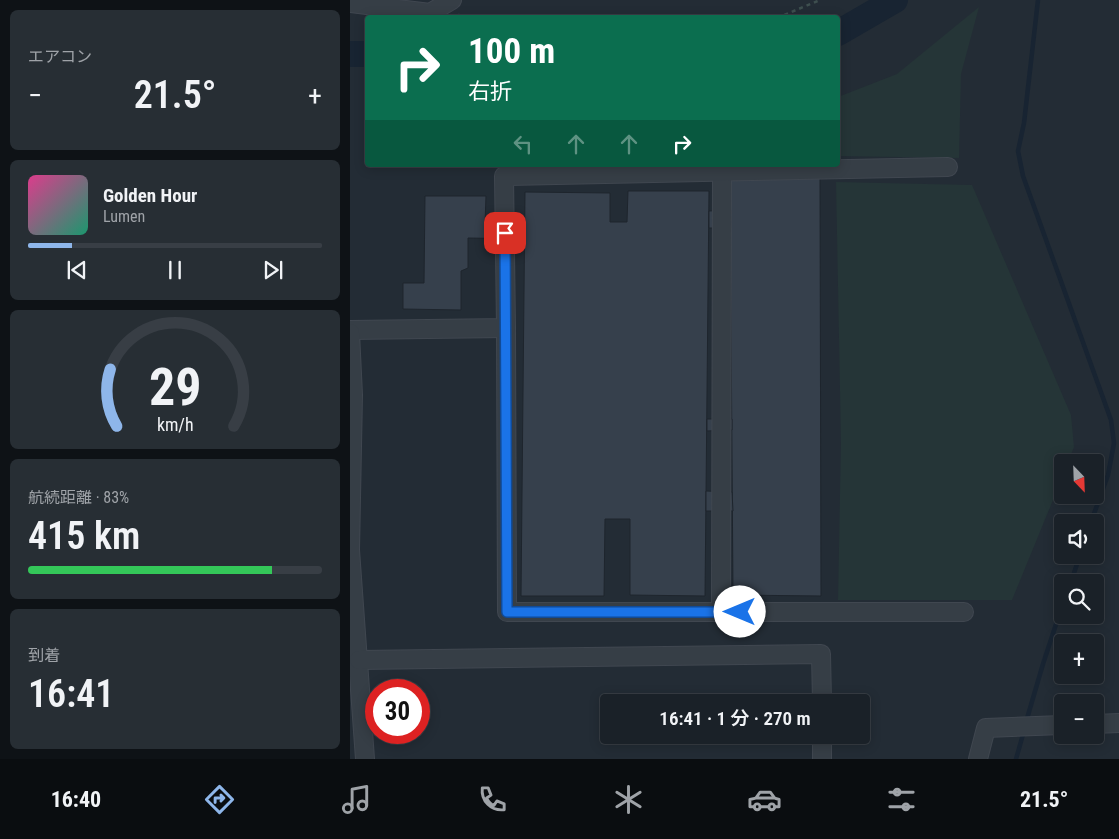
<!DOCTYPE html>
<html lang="ja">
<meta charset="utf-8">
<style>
:root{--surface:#1a2128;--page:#272e34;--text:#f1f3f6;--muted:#9fa3a8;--line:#383e45;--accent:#8eb6ea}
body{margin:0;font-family:"Roboto Condensed","Noto Sans JP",sans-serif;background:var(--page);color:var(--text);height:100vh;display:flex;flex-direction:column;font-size:19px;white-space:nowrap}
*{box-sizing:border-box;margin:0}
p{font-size:16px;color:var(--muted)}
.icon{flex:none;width:28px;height:28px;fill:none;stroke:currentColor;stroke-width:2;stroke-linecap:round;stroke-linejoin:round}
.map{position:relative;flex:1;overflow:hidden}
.panel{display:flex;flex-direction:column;gap:10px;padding:10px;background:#0e1216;width:350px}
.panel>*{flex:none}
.top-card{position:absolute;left:15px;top:15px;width:475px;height:152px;border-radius:5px;box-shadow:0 2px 12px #0003,0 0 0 1px var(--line);background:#0b6e4f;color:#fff;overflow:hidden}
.needle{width:32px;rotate:157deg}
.buttons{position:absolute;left:704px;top:454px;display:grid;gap:10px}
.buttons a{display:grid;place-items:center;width:50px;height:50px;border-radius:5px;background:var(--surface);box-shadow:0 2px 12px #0003,0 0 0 1px var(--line);font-size:25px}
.speed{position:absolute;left:15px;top:679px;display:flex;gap:10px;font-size:25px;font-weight:700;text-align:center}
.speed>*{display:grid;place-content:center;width:65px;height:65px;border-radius:50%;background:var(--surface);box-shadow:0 2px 12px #0003,0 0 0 1px var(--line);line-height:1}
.speed .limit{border:8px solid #d22;background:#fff;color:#111}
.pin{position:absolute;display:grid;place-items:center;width:42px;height:42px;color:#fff;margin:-21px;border-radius:10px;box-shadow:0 2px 8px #0006}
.me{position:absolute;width:55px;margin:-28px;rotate:270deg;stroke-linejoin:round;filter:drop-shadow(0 0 4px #0008)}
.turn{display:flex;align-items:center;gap:18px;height:105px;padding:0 20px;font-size:22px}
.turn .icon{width:65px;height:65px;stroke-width:2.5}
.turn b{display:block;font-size:35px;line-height:42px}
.lanes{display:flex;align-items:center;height:48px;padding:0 20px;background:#0003;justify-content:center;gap:25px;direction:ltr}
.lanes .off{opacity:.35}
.big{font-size:38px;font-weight:600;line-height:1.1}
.panel .tile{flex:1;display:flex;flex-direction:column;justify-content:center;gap:8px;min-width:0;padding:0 18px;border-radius:8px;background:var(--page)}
.panel .dial{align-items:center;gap:0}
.dial svg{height:130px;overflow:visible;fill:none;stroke:var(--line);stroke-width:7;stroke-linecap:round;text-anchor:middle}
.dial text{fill:var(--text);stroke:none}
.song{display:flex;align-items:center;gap:15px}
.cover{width:60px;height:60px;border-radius:8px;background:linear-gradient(135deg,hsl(330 70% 55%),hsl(160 70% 35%))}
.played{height:5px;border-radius:2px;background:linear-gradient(90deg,var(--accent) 15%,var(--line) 15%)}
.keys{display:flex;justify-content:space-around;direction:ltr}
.heat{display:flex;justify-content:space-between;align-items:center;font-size:28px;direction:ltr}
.charge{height:8px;border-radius:4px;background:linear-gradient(90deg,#34c759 83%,var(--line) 0)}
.trip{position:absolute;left:250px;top:694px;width:270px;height:50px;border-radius:5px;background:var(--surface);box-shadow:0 2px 12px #0003,0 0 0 1px var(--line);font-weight:600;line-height:50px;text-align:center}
.tabs{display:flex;height:80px;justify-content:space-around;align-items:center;background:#0a0d10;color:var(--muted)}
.tabs .icon{width:35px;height:35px}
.tabs .selected{color:var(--accent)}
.tabs b{font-size:22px;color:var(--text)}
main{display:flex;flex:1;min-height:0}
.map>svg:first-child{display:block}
</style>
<main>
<section class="panel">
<div class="tile"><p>エアコン</p>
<div class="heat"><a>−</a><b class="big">21.5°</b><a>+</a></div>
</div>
<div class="tile">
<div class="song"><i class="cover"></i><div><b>Golden Hour</b><p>Lumen</p></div></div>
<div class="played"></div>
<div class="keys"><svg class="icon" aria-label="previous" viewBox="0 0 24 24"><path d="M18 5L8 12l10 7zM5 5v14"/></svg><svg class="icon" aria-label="pause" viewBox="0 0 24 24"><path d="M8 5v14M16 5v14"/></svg><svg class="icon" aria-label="next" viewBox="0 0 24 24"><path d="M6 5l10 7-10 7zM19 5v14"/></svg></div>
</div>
<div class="tile dial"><svg viewBox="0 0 100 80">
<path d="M14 69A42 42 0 1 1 86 69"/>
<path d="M14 69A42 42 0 0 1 10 34" stroke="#8eb6ea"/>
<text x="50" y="56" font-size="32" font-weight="700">29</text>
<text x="50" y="72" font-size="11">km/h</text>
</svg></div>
<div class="tile"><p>航続距離 · 83%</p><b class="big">415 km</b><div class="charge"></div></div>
<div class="tile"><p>到着</p><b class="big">16:41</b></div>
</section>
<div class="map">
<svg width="769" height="759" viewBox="0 0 769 759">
<rect width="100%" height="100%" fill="#232c35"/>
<g fill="#253537">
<polygon points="629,7 611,74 609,158 488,156 488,97 547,74"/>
<polygon points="486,182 622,185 721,415 724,447 718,462 712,462 712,478 662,600 488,600 491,442"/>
</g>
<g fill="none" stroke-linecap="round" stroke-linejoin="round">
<g stroke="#182432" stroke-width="4.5">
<polyline points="688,0 674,123 668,151 673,176 761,420 764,443 758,475 741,522"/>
<polyline points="721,582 730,555"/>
<polyline points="676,722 693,664 712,606"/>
<polyline points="666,759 674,731"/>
</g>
<g stroke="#182432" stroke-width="26">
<polyline points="488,33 545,0"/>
<polyline points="0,54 18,54"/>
</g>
</g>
<g fill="#36404c" stroke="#1e252d">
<polygon points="470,176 471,596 383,595 380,178"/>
<polygon points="278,191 359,191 355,596 280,595 280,519 255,519 254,596 171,596 175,192 260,193 260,222 277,222"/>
<polygon points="75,196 136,196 135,224 175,224 174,239 118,238 118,268 111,271 111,310 53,309 53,283 74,283"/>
<polygon points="381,210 381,228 359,228 359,211"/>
<polygon points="357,419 382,419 382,430 357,431"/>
<polygon points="356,491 382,492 383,511 356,511"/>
</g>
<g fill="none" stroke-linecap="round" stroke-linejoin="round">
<defs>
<g id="minor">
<polyline points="0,3 80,13 102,0"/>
<polyline points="372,172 371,612 614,612"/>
<polyline points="156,328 157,612 371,612"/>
<polyline points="0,330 156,328 154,176 598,167"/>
<polyline points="0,333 3,395 0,550 15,759"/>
<polyline points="9,660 471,654 472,702"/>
<polyline points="745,724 769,723"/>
<polyline points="472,735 472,759"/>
<polyline points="628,759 636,728 712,725"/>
</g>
</defs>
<use href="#minor" stroke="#404750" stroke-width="20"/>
<g stroke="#3e4f4f" stroke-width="2.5" stroke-dasharray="4 4" stroke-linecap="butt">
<polyline points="108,15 129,18"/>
<polyline points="427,18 470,0"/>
</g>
<use href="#minor" stroke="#363e46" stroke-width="18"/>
</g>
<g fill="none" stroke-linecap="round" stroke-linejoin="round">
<defs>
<polyline id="route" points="155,233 157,612 390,612"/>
</defs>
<use href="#route" stroke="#114b97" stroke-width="12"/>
<use href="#route" stroke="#1a73e8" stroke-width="9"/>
</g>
</svg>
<div class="buttons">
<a><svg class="needle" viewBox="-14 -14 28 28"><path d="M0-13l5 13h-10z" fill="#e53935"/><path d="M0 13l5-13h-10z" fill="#9fa3a8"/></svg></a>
<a><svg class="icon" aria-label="sound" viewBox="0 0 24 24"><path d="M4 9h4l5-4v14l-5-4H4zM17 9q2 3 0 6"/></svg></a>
<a><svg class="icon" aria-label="search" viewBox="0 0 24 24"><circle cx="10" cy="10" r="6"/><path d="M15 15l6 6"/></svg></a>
<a>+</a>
<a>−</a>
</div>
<div class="speed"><div class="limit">30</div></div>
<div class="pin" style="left:155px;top:233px;background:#d93025"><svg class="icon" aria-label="arrive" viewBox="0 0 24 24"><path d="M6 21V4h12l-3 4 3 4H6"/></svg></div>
<svg class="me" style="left:390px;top:612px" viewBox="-20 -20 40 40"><circle r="19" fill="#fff"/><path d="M0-13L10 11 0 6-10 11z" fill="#1a73e8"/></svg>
<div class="trip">16:41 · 1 分 · 270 m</div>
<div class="top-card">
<div class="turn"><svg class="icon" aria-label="right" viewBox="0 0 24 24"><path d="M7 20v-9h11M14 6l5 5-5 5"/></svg><div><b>100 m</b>右折</div></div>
<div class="lanes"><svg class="icon off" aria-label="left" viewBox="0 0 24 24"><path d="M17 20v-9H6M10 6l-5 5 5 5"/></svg><svg class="icon off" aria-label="ahead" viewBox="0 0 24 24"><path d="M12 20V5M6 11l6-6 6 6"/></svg><svg class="icon off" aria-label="ahead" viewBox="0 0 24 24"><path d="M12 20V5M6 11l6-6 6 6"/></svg><svg class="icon" aria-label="right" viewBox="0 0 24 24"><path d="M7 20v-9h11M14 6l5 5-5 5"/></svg></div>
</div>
</div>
</main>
<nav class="tabs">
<b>16:40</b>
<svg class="icon selected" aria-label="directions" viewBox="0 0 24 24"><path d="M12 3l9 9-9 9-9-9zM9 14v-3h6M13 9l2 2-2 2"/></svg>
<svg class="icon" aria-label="music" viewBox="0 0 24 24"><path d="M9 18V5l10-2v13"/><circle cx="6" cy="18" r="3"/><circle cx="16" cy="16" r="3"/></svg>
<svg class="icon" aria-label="phone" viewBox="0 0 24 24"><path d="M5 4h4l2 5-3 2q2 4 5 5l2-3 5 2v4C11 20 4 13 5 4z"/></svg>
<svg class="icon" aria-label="climate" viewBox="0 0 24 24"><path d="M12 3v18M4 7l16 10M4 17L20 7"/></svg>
<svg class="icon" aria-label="car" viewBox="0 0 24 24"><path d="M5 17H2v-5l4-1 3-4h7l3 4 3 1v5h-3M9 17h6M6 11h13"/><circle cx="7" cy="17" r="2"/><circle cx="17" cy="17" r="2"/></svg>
<svg class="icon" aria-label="filters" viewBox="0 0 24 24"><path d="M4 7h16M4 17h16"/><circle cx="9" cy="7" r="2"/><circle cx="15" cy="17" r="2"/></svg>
<b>21.5°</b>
</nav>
